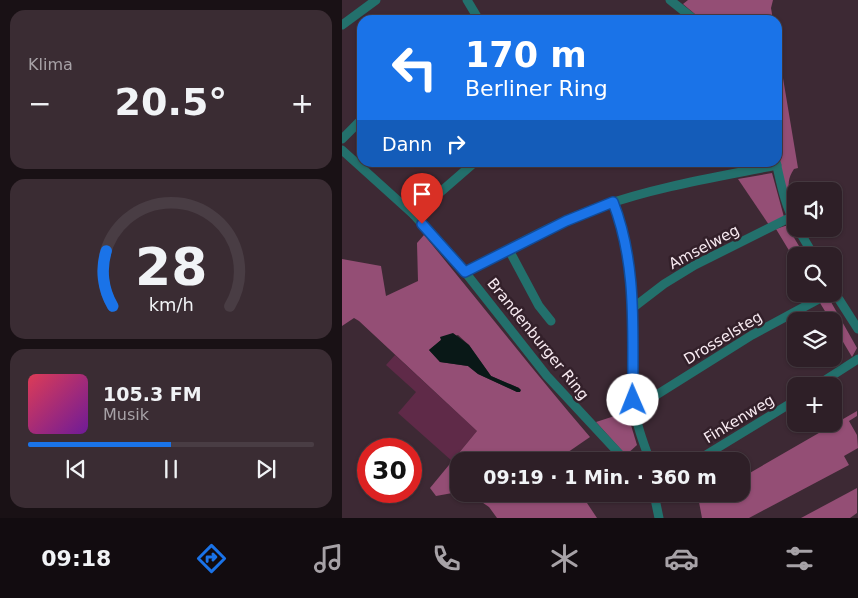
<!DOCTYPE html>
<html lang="de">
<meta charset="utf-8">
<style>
:root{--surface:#2e1f27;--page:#3a2c33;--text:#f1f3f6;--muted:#a7a2a7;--line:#493d44;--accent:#1a73e8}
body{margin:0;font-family:"DejaVu Sans",sans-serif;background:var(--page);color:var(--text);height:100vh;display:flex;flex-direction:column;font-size:19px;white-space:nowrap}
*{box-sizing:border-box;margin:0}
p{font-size:16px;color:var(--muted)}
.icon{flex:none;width:28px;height:28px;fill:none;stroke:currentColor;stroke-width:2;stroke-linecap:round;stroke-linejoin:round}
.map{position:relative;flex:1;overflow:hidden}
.details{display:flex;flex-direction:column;gap:10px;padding:10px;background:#191115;width:342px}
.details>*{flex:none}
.guide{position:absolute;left:15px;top:15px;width:425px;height:152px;border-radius:15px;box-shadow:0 1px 4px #0004,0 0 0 1px var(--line);background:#1a73e8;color:#fff;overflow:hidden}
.controls{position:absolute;left:445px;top:182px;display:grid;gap:10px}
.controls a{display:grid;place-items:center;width:55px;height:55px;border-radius:10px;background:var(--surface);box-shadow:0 1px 4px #0004,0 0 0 1px var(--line);font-size:25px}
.speed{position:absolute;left:15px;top:438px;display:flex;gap:10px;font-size:25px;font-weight:700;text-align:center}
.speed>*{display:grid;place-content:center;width:65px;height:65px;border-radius:50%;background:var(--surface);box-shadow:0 1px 4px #0004,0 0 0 1px var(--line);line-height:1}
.speed .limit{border:8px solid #d22;background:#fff;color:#111}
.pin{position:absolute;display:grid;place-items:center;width:42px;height:42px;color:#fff;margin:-51px -21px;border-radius:50% 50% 50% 0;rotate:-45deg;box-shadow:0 0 5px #0007}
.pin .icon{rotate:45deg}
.me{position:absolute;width:55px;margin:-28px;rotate:359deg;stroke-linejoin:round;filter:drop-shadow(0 0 4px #0008)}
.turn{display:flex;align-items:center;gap:18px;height:105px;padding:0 25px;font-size:22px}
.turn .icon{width:65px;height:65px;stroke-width:2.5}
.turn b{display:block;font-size:35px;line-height:42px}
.then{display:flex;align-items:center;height:48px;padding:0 25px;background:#0003;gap:10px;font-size:19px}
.big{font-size:38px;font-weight:700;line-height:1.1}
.details .tile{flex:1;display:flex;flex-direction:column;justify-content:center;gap:8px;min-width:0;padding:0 18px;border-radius:15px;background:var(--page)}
.details .dial{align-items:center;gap:0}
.dial svg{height:130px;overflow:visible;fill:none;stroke:var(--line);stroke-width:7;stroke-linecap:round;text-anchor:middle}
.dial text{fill:var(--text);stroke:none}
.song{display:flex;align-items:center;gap:15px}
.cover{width:60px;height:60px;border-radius:8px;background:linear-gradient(135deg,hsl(350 70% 55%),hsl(280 70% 35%))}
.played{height:5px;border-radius:2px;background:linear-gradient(90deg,var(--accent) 50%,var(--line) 50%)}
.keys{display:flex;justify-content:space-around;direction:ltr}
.heat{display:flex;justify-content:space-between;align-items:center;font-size:28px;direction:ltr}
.trip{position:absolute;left:108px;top:452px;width:300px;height:50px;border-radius:15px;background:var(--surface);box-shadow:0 1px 4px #0004,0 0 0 1px var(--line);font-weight:700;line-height:50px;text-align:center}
.menu{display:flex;height:80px;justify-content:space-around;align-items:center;background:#120c10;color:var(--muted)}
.menu .icon{width:35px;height:35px}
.menu .current{color:var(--accent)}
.menu b{font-size:22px;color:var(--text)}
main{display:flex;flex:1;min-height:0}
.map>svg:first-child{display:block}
</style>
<main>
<section class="details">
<div class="tile"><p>Klima</p>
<div class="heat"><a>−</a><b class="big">20.5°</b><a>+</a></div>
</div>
<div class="tile dial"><svg viewBox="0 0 100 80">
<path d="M14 69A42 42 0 1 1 86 69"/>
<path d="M14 69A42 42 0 0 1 10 35" stroke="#1a73e8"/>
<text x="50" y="56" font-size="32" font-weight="700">28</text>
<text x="50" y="72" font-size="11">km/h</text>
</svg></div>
<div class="tile">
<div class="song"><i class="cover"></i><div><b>105.3 FM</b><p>Musik</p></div></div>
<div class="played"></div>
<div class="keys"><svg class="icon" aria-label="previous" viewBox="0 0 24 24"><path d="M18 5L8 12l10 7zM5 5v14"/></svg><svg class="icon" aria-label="pause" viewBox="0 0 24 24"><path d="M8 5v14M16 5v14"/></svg><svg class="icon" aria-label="next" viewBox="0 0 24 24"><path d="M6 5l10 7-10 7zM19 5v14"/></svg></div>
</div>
</section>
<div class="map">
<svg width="516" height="518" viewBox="0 0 516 518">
<rect width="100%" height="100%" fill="#3d2934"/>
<polygon fill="#5f2a48" points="53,355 135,431 110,461 56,413 74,392 44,365"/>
<g fill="#944e75" fill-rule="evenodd">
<polygon points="346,0 431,0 429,8 431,20 360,20 341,4"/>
<path d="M435,42L456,168L452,169C439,189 454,194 454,213C427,167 435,94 435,42Z"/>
<polygon points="430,173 442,217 427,225 396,179"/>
<polygon points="443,226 445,226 463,256 454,256 454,262 434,229"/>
<path d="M82,235C138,302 191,371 248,437L216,459L217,461H116V492L94,496L88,488L135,431L17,321L12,318L0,326V259L39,266L44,296L76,281L75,243ZM116,335L127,345L149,376L177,388L175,392L136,374L126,366L98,362L87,350L99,340Z"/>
<polygon points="485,300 489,302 515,348 510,357 491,325 491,321 489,321 478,303"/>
<polygon points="515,411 515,416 507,421 515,435 516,448 502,456 507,465 407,518 360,518 357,502 371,494 399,494 399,478"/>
<polygon points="285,412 295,445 284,455 254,422"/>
<polygon points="515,488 515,513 508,518 459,518"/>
<polygon points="128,494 239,494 255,518 155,518 147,507"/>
</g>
<polygon fill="#091817" points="111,333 127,345 149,376 177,388 179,390 178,392 175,392 136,374 126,366 98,362 87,350 99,340 98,337"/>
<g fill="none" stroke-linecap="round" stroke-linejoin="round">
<g stroke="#23706c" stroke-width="9">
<polyline points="125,0 137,20"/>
<polyline points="328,0 353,20"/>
<polyline points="0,25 34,0"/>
<polyline points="0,139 20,119"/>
<polyline points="0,150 72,215 123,272 205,376 284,461"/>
<path d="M434,162C439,184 443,206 454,225"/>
<path d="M271,202C283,233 290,274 291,307C293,338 287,371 291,402C294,423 301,442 308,461"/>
<polyline points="72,215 133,162"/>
<polyline points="456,229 472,256"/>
<polyline points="167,250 197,306 209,321"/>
<path d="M123,272C168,249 213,222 260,206C317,186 376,177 435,165"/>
<polyline points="491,290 516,329"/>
<polyline points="292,307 322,284 353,265 449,217"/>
<polyline points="474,386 516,359"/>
<polyline points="292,409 410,335 486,294"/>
<polyline points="354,461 454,400"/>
<polyline points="312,494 317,518"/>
</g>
</g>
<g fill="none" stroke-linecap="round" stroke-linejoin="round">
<defs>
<path id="route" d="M80,224L123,272L224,221L271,202C296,266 290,334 291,400"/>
</defs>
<use href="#route" stroke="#114b97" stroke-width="12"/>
<use href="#route" stroke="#1a73e8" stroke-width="9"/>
</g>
<g text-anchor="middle" stroke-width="5" stroke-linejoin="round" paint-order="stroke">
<g font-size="15" fill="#f8eaf1" stroke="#33202a">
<text transform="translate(362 247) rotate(-28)" y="5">Amselweg</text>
<text transform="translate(381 338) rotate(-31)" y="5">Drosselsteg</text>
<text transform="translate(196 339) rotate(51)" y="5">Brandenburger Ring</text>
<text transform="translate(397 419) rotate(-31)" y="5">Finkenweg</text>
</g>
</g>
</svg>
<div class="controls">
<a><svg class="icon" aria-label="sound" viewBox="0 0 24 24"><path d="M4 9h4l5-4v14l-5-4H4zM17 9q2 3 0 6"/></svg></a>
<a><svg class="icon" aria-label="search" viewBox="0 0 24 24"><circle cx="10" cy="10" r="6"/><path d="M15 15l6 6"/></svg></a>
<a><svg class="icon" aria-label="layers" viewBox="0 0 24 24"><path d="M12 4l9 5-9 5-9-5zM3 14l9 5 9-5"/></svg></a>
<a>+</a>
</div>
<div class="speed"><div class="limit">30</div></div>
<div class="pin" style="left:80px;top:224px;background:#d93025"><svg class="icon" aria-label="arrive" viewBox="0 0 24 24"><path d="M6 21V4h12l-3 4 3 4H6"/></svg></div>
<svg class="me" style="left:291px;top:400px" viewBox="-20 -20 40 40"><circle r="19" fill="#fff"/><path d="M0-13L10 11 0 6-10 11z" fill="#1a73e8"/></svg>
<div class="trip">09:19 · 1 Min. · 360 m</div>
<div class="guide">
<div class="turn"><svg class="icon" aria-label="left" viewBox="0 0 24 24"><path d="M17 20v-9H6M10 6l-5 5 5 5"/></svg><div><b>170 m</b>Berliner Ring</div></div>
<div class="then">Dann<svg class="icon" aria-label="right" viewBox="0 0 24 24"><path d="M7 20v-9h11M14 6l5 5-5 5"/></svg></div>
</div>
</div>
</main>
<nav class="menu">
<b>09:18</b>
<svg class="icon current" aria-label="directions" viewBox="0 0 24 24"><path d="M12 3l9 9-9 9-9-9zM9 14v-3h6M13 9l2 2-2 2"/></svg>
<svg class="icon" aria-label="music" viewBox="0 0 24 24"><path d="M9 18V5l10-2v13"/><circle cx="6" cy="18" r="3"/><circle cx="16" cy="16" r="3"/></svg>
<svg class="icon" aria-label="phone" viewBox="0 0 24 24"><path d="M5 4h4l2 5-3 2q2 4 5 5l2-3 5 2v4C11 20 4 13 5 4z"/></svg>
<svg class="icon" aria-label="climate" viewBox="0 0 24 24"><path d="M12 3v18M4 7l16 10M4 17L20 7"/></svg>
<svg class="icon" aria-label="car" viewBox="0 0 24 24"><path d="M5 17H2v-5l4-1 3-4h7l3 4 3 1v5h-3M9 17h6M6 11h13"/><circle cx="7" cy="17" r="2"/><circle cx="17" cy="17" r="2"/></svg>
<svg class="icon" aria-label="filters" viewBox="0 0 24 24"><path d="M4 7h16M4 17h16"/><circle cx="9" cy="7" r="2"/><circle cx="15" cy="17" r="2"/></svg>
</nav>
